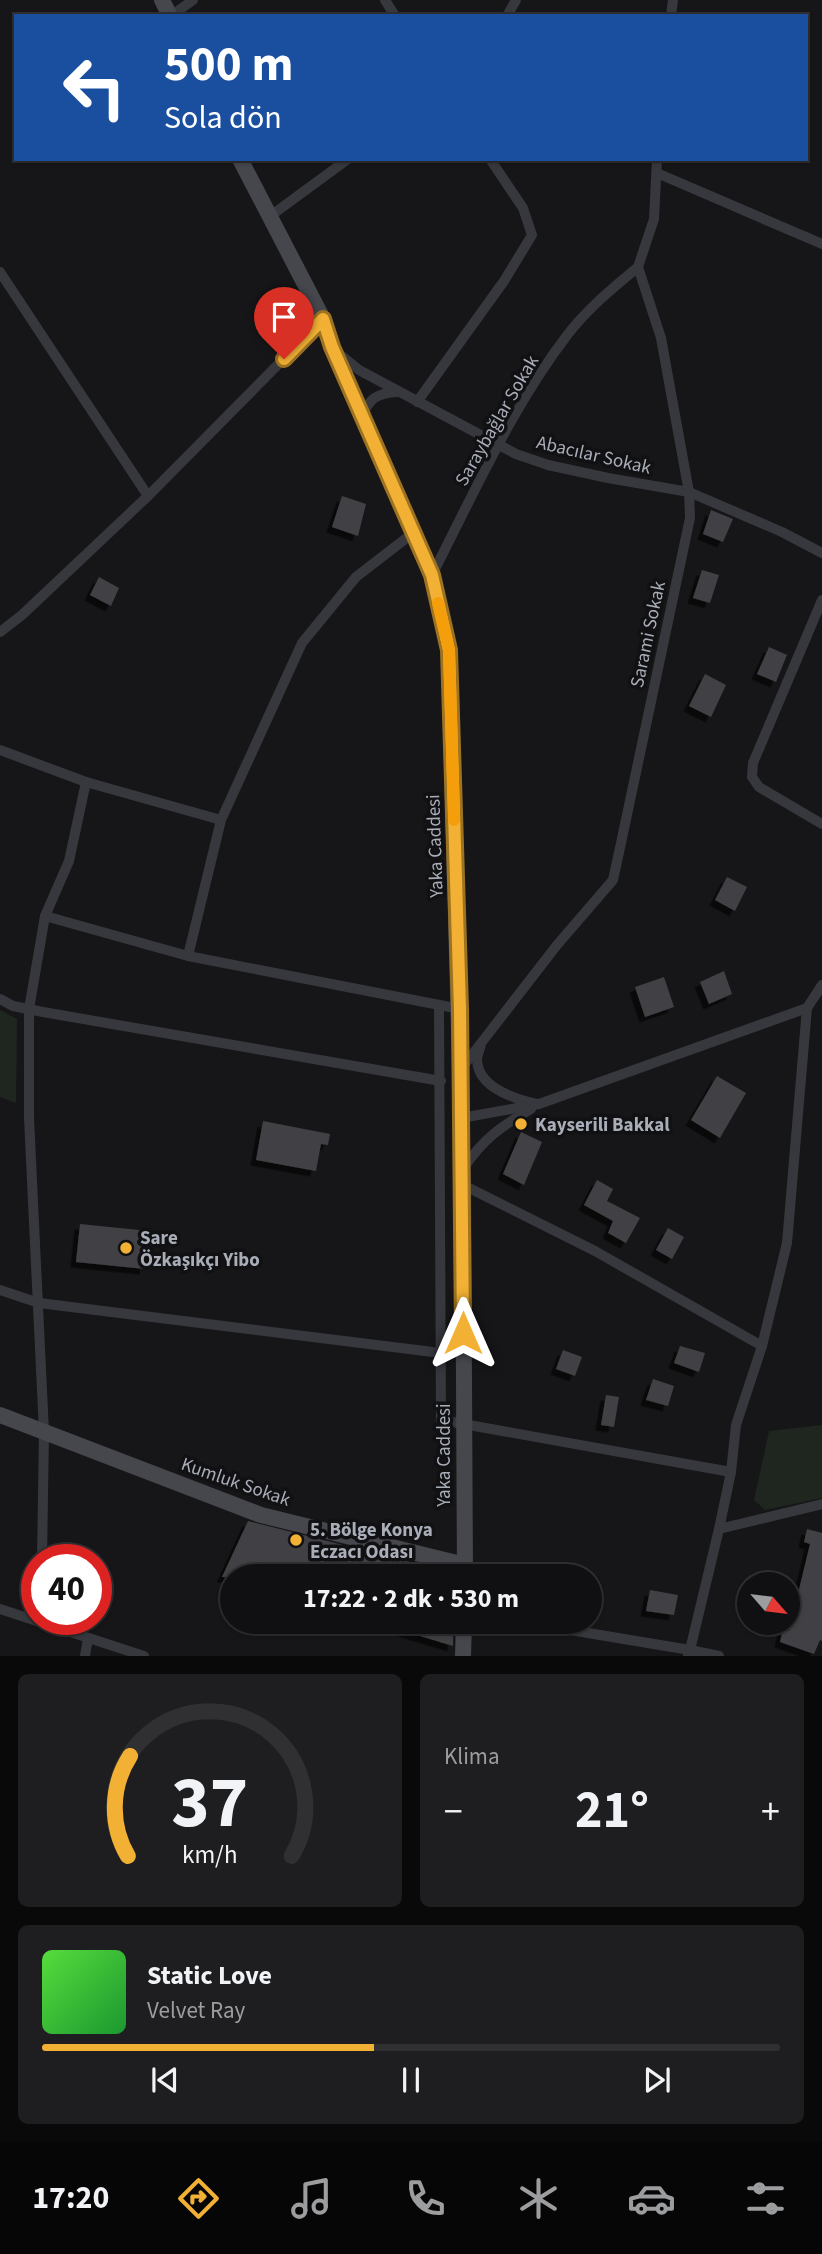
<!DOCTYPE html>
<html lang="tr">
<meta charset="utf-8">
<style>
:root{--surface:#101012;--page:#1e1e20;--text:#f1f3f6;--muted:#9c9d9f;--line:#303032;--accent:#f2b134}
body{margin:0;font-family:"Source Sans 3",sans-serif;background:var(--page);color:var(--text);height:100vh;display:flex;flex-direction:column;font-size:26px;white-space:nowrap}
*{box-sizing:border-box;margin:0}
p{font-size:23px;color:var(--muted)}
.icon{flex:none;width:38px;height:38px;fill:none;stroke:currentColor;stroke-width:2;stroke-linecap:round;stroke-linejoin:round}
.map{position:relative;height:1656px;overflow:hidden}
.details{display:flex;flex-direction:column;gap:18px;padding:18px;background:#09090a;flex:1}
.details>*{flex:none}
.top-card{position:absolute;left:14px;top:14px;width:794px;height:147px;border-radius:0px;box-shadow:0 2px 5px #0004,0 0 0 2px var(--line);background:#1a4fa0;color:#fff;overflow:hidden}
.needle{width:46px;rotate:118deg}
.controls{position:absolute;left:737px;top:1572px;display:grid;gap:14px}
.controls a{display:grid;place-items:center;width:63px;height:63px;border-radius:50%;background:var(--surface);box-shadow:0 2px 5px #0004,0 0 0 2px var(--line);font-size:35px}
.speed{position:absolute;left:21px;top:1544px;display:flex;gap:14px;font-size:35px;font-weight:700;text-align:center}
.speed>*{display:grid;place-content:center;width:91px;height:91px;border-radius:50%;background:var(--surface);box-shadow:0 2px 5px #0004,0 0 0 2px var(--line);line-height:1}
.speed .limit{border:10px solid #d22;background:#fff;color:#111}
.pin{position:absolute;display:grid;place-items:center;width:60px;height:60px;color:#fff;margin:-72px -30px;border-radius:50% 50% 50% 0;rotate:-45deg;box-shadow:0 0 7px #0007}
.pin .icon{rotate:45deg}
.me{position:absolute;width:77px;margin:-38px;rotate:0deg;stroke-linejoin:round;filter:drop-shadow(0 0 5px #0008)}
.turn{display:flex;align-items:center;gap:24px;height:147px;padding:0 35px;font-size:32px}
.turn .icon{width:91px;height:91px;stroke-width:2.5}
.turn b{display:block;font-size:49px;line-height:60px}
.big{font-size:52px;font-weight:700;line-height:1.1}
.details .card{flex:1;display:flex;flex-direction:column;justify-content:center;gap:10px;min-width:0;padding:0 24px;border-radius:10px;background:var(--page)}
.details .dial{align-items:center;gap:0}
.dial svg{height:182px;overflow:visible;fill:none;stroke:var(--line);stroke-width:7;stroke-linecap:round;text-anchor:middle}
.dial text{fill:var(--text);stroke:none}
.song{display:flex;align-items:center;gap:21px}
.cover{width:84px;height:84px;border-radius:10px;background:linear-gradient(135deg,hsl(110 70% 55%),hsl(130 70% 35%))}
.played{height:7px;border-radius:4px;background:linear-gradient(90deg,var(--accent) 45%,var(--line) 45%)}
.keys{display:flex;justify-content:space-around;direction:ltr}
.heat{display:flex;justify-content:space-between;align-items:center;font-size:38px;direction:ltr}
.details .tiles{flex:1;display:grid;gap:18px;grid-template-columns:1fr 1fr}
.card:last-child{grid-column:span 2}
.trip{position:absolute;left:220px;top:1564px;width:382px;height:70px;border-radius:35px;background:var(--surface);box-shadow:0 2px 5px #0004,0 0 0 2px var(--line);font-weight:700;line-height:70px;text-align:center}
.tab-bar{display:flex;height:112px;justify-content:space-around;align-items:center;background:#060607;color:var(--muted)}
.tab-bar .icon{width:49px;height:49px}
.tab-bar .current{color:var(--accent)}
.tab-bar b{font-size:32px;color:var(--text)}
.map>svg:first-child{display:block}
</style>
<div class="map">
<svg width="822" height="1656" viewBox="0 0 822 1656">
<defs>
<filter id="shadow"><feDropShadow dx="-5.5" dy="5.5" stdDeviation="0" flood-color="#0009"/></filter>
</defs>
<rect width="100%" height="100%" fill="#161618"/>
<g fill="#1e261f">
<polygon points="0,1010 17,1019 16,1103 0,1097"/>
<polygon points="822,1425 822,1498 765,1510 754,1500 769,1431"/>
</g>
<g fill="#404145" filter="url(#shadow)">
<polygon points="342,496 366,504 358,536 332,527"/>
<polygon points="711,510 733,519 723,542 703,534"/>
<polygon points="702,570 719,575 710,603 693,598"/>
<polygon points="99,577 119,588 111,606 90,595"/>
<polygon points="769,647 787,655 776,682 757,674"/>
<polygon points="705,674 726,685 711,717 689,706"/>
<polygon points="727,877 747,887 735,911 715,900"/>
<polygon points="724,971 732,994 709,1004 700,982"/>
<polygon points="664,977 674,1007 645,1017 635,987"/>
<polygon points="717,1076 746,1093 720,1138 691,1120"/>
<polygon points="263,1121 330,1134 328,1145 321,1144 316,1171 256,1160"/>
<polygon points="521,1132 542,1142 524,1185 503,1174"/>
<polygon points="597,1180 613,1189 607,1201 640,1218 626,1243 608,1233 613,1221 584,1205"/>
<polygon points="80,1224 149,1231 145,1269 76,1262"/>
<polygon points="668,1228 684,1237 672,1259 656,1250"/>
<polygon points="680,1346 705,1353 699,1372 674,1363"/>
<polygon points="563,1350 582,1357 575,1376 556,1369"/>
<polygon points="653,1379 674,1386 668,1406 646,1400"/>
<polygon points="606,1395 619,1397 614,1427 601,1425"/>
<polygon points="248,1521 454,1573 454,1577 222,1577"/>
<polygon points="807,1529 822,1533 822,1641 820,1640 814,1654 780,1642 783,1629 789,1631 810,1544 804,1542"/>
<polygon points="650,1590 678,1595 674,1615 646,1611"/>
<polygon points="384,1622 453,1622 453,1646 384,1625"/>
</g>
<g fill="none" stroke-linecap="round" stroke-linejoin="round">
<g stroke="#37383d" stroke-width="10">
<polyline points="385,0 395,16"/>
<polyline points="171,16 193,0"/>
<polyline points="507,16 516,0"/>
<polyline points="671,16 673,0"/>
<polyline points="657,173 822,244"/>
<polyline points="269,217 348,159"/>
<polyline points="0,272 148,496 323,319"/>
<polyline points="336,351 359,370 516,454 548,465 608,478 689,492 782,532 822,553"/>
<polyline points="417,402 504,281 532,235 523,208 490,159"/>
<path d="M363,416C368,398 379,393 397,392"/>
<path d="M432,575C474,493 512,407 568,334C588,308 613,288 638,267"/>
<polyline points="822,600 753,763 752,777 759,787 822,824"/>
<polyline points="0,632 22,615 148,496"/>
<polyline points="0,750 86,782 221,820 302,643 356,577 413,533"/>
<polyline points="45,916 69,861 86,782"/>
<polyline points="188,956 221,820"/>
<polyline points="0,999 13,1006 43,1012 441,1081"/>
<polyline points="439,1006 441,1420 731,1472"/>
<polyline points="807,1008 787,1243 762,1346 736,1425 731,1472 719,1529 822,1504"/>
<path d="M481,1044C480,1049 477,1055 477,1060C478,1088 515,1099 537,1104"/>
<polyline points="461,1069 557,945 613,880 621,843 690,518 689,492 661,338 638,267 654,219 657,159"/>
<polyline points="461,1118 539,1104 807,1008 822,985"/>
<path d="M463,1169C483,1139 500,1127 531,1109"/>
<polyline points="463,1185 595,1251 762,1346"/>
<polyline points="0,1290 39,1303 441,1353"/>
<polyline points="42,1559 44,1432 29,1118 29,1009 45,916 188,956 460,1009"/>
<polyline points="0,1609 144,1656"/>
<polyline points="522,1622 690,1650 719,1529"/>
<polyline points="688,1655 690,1650 719,1656"/>
<polyline points="85,1656 88,1638"/>
</g>
<g stroke="#45474d" stroke-width="16">
<polyline points="162,0 170,16"/>
<polyline points="240,159 323,319 332,347 432,575 449,650 463,1185 465,1577"/>
<polyline points="0,1415 261,1515 465,1565"/>
<polyline points="463,1656 464,1622"/>
</g>
</g>
<g fill="none" stroke-linecap="round" stroke-linejoin="round">
<defs>
<polyline id="route" points="284,359 323,319 332,347 432,575 449,650 460,1009 463,1333"/>
</defs>
<use href="#route" stroke="#9d7322" stroke-width="18"/>
<use href="#route" stroke="#f2b134" stroke-width="12"/>
<polyline stroke="#f59e0b" stroke-width="12" points="438,603 449,650 454,820"/>
</g>
<g fill="#f2b134" stroke="#111113" stroke-width="2.5">
<circle cx="521" cy="1124" r="7"/>
<circle cx="126" cy="1248" r="7"/>
<circle cx="296" cy="1540" r="7"/>
</g>
<g text-anchor="middle" stroke-width="7" stroke-linejoin="round" paint-order="stroke">
<g font-size="19" fill="#a8adb8" stroke="#111113">
<text transform="translate(496 420) rotate(-60)" y="7">Saraybağlar Sokak</text>
<text transform="translate(594 454) rotate(13)" y="7">Abacılar Sokak</text>
<text transform="translate(647 634) rotate(-78)" y="7">Sarami Sokak</text>
<text transform="translate(434 846) rotate(-92)" y="7">Yaka Caddesi</text>
<text transform="translate(443 1455) rotate(-90)" y="7">Yaka Caddesi</text>
<text transform="translate(236 1481) rotate(19)" y="7">Kumluk Sokak</text>
</g>
<g font-size="19" font-weight="bold" fill="#a8adb8" stroke="#111113" text-anchor="start">
<text x="535" y="1131">Kayserili Bakkal</text>
<text x="140" y="1244">Sare<tspan x="140" dy="22">Özkaşıkçı Yibo</tspan></text>
<text x="310" y="1536">5. Bölge Konya<tspan x="310" dy="22">Eczacı Odası</tspan></text>
</g>
</g>
</svg>
<div class="controls">
<a><svg class="needle" viewBox="-14 -14 28 28"><path d="M0-13l5 13h-10z" fill="#e53935"/><path d="M0 13l5-13h-10z" fill="#9c9d9f"/></svg></a>
</div>
<div class="speed"><div class="limit">40</div></div>
<div class="pin" style="left:284px;top:359px;background:#d93025"><svg class="icon" aria-label="arrive" viewBox="0 0 24 24"><path d="M6 21V4h12l-3 4 3 4H6"/></svg></div>
<svg class="me" style="left:463px;top:1333px" viewBox="-20 -20 40 40"><path d="M0-17L14 15 0 8-14 15z" fill="#f2b134" stroke="#fff" stroke-width="4"/></svg>
<div class="trip">17:22 · 2 dk · 530 m</div>
<div class="top-card">
<div class="turn"><svg class="icon" aria-label="left" viewBox="0 0 24 24"><path d="M17 20v-9H6M10 6l-5 5 5 5"/></svg><div><b>500 m</b>Sola dön</div></div>
</div>
</div>
<section class="details">
<div class="tiles">
<div class="card dial"><svg viewBox="0 0 100 80">
<path d="M14 69A42 42 0 1 1 86 69"/>
<path d="M14 69A42 42 0 0 1 15 25" stroke="#f2b134"/>
<text x="50" y="56" font-size="32" font-weight="700">37</text>
<text x="50" y="72" font-size="11">km/h</text>
</svg></div>
<div class="card"><p>Klima</p>
<div class="heat"><a>−</a><b class="big">21°</b><a>+</a></div>
</div>
<div class="card">
<div class="song"><i class="cover"></i><div><b>Static Love</b><p>Velvet Ray</p></div></div>
<div class="played"></div>
<div class="keys"><svg class="icon" aria-label="previous" viewBox="0 0 24 24"><path d="M18 5L8 12l10 7zM5 5v14"/></svg><svg class="icon" aria-label="pause" viewBox="0 0 24 24"><path d="M8 5v14M16 5v14"/></svg><svg class="icon" aria-label="next" viewBox="0 0 24 24"><path d="M6 5l10 7-10 7zM19 5v14"/></svg></div>
</div>
</div>
</section>
<nav class="tab-bar">
<b>17:20</b>
<svg class="icon current" aria-label="directions" viewBox="0 0 24 24"><path d="M12 3l9 9-9 9-9-9zM9 14v-3h6M13 9l2 2-2 2"/></svg>
<svg class="icon" aria-label="music" viewBox="0 0 24 24"><path d="M9 18V5l10-2v13"/><circle cx="6" cy="18" r="3"/><circle cx="16" cy="16" r="3"/></svg>
<svg class="icon" aria-label="phone" viewBox="0 0 24 24"><path d="M5 4h4l2 5-3 2q2 4 5 5l2-3 5 2v4C11 20 4 13 5 4z"/></svg>
<svg class="icon" aria-label="climate" viewBox="0 0 24 24"><path d="M12 3v18M4 7l16 10M4 17L20 7"/></svg>
<svg class="icon" aria-label="car" viewBox="0 0 24 24"><path d="M5 17H2v-5l4-1 3-4h7l3 4 3 1v5h-3M9 17h6M6 11h13"/><circle cx="7" cy="17" r="2"/><circle cx="17" cy="17" r="2"/></svg>
<svg class="icon" aria-label="filters" viewBox="0 0 24 24"><path d="M4 7h16M4 17h16"/><circle cx="9" cy="7" r="2"/><circle cx="15" cy="17" r="2"/></svg>
</nav>
